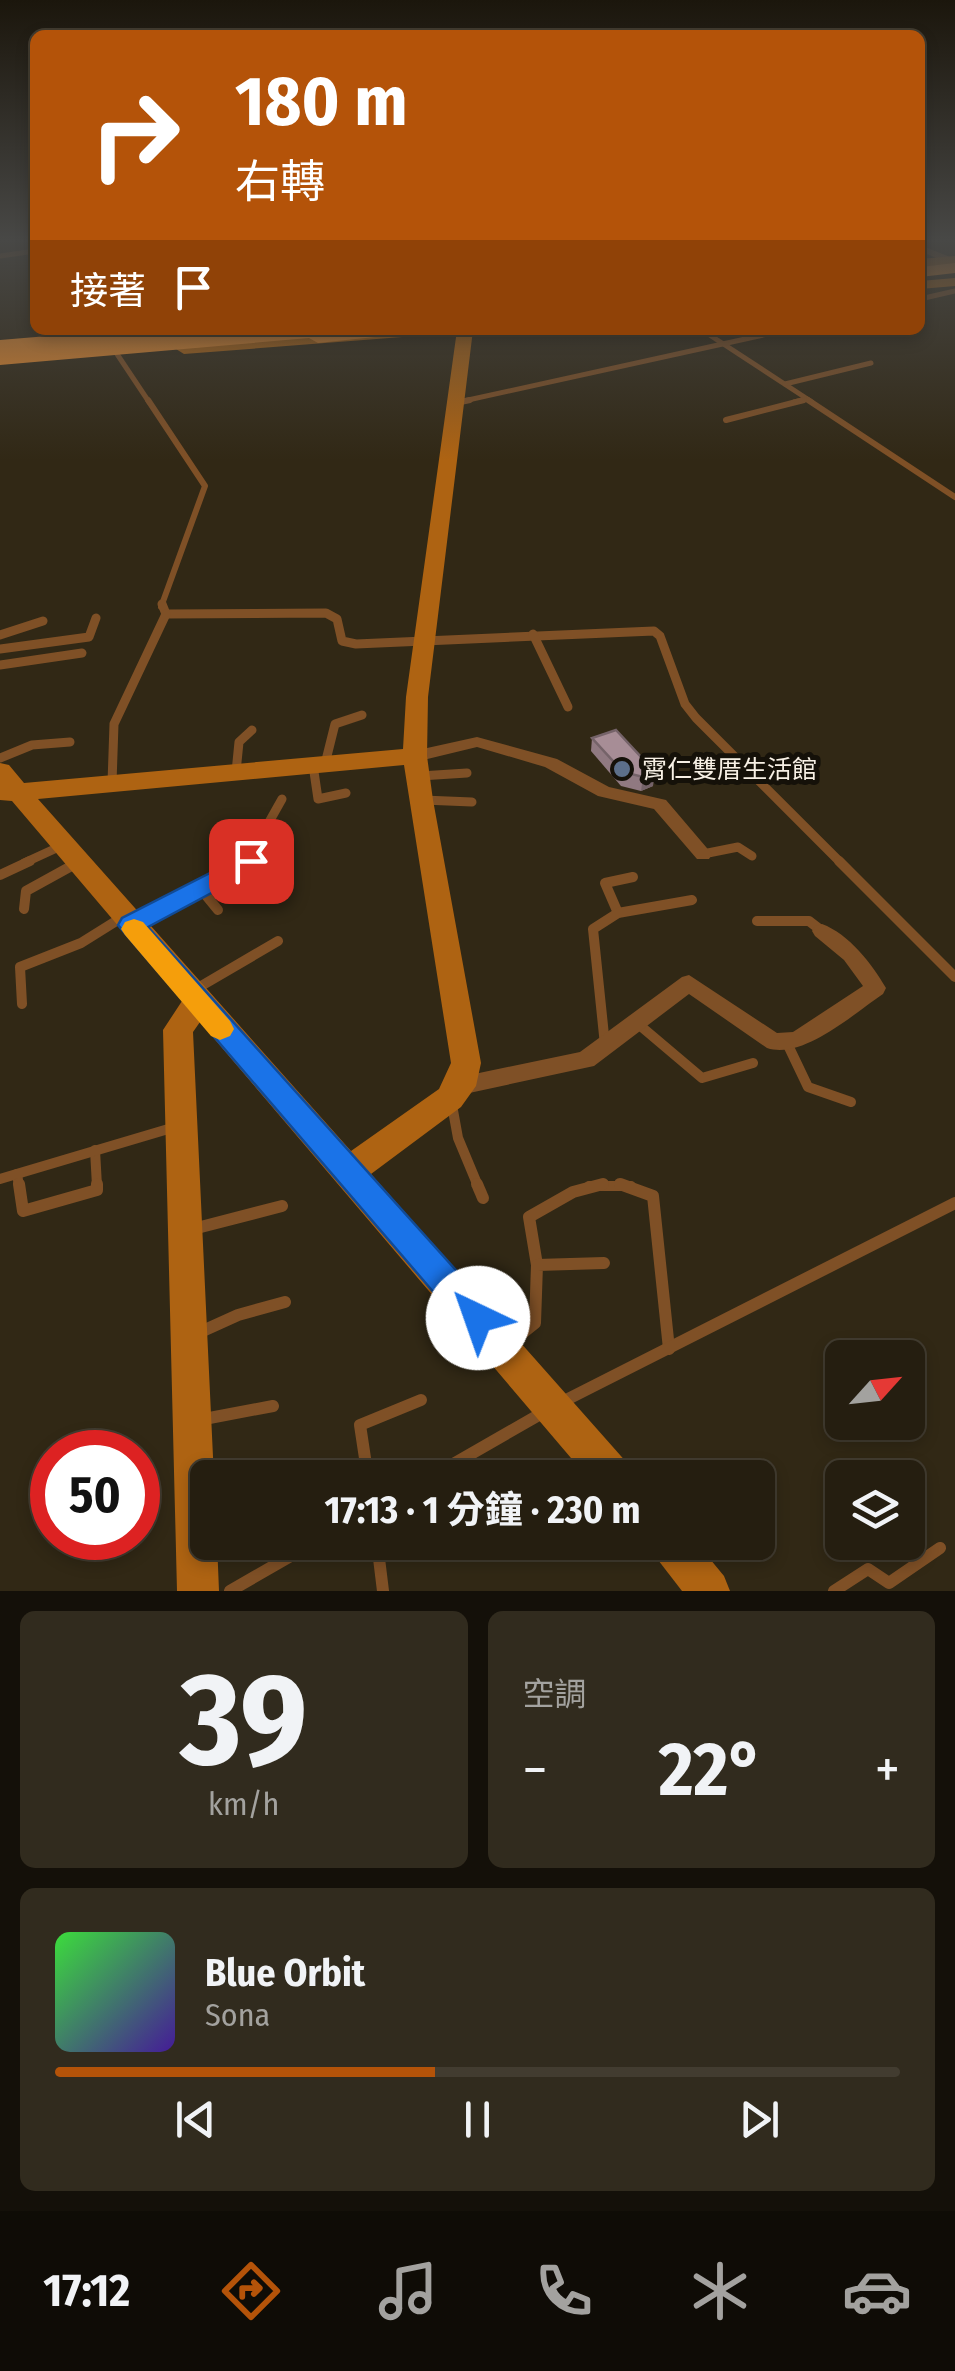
<!DOCTYPE html>
<html lang="zh-TW">
<meta charset="utf-8">
<style>
:root{--surface:#251e10;--page:#312b1e;--text:#f1f3f6;--muted:#a3a29f;--line:#423c30;--accent:#b45309}
body{margin:0;font-family:"Fira Sans Condensed","Noto Sans TC",sans-serif;background:var(--page);color:var(--text);height:100vh;display:flex;flex-direction:column;font-size:38px;white-space:nowrap}
*{box-sizing:border-box;margin:0}
p{font-size:32px;color:var(--muted)}
.icon{flex:none;width:55px;height:55px;fill:none;stroke:currentColor;stroke-width:2;stroke-linecap:round;stroke-linejoin:round}
.map{position:relative;height:1591px;overflow:hidden}
.side{display:flex;flex-direction:column;gap:20px;padding:20px;background:#141009;flex:1}
.side>*{flex:none}
.banner{position:absolute;left:30px;top:30px;width:895px;height:305px;border-radius:15px;box-shadow:0 5px 15px #0003,0 0 0 2px var(--line);background:#b45309;color:#fff;overflow:hidden}
.needle{width:65px;rotate:63deg}
.tools{position:absolute;left:825px;top:1340px;display:grid;gap:20px}
.tools a{display:grid;place-items:center;width:100px;height:100px;border-radius:15px;background:var(--surface);box-shadow:0 5px 15px #0003,0 0 0 2px var(--line);font-size:50px}
.speed{position:absolute;left:30px;top:1430px;display:flex;gap:20px;font-size:50px;font-weight:700;text-align:center}
.speed>*{display:grid;place-content:center;width:130px;height:130px;border-radius:50%;background:var(--surface);box-shadow:0 5px 15px #0003,0 0 0 2px var(--line);line-height:1}
.speed .limit{border:15px solid #d22;background:#fff;color:#111}
.pin{position:absolute;display:grid;place-items:center;width:85px;height:85px;color:#fff;margin:-42px;border-radius:20px;box-shadow:0 5px 15px #0006}
.me{position:absolute;width:110px;margin:-55px;rotate:318deg;stroke-linejoin:round;filter:drop-shadow(0 0 8px #0008)}
.turn{display:flex;align-items:center;gap:35px;height:210px;padding:0 40px;font-size:45px}
.turn .icon{width:130px;height:130px;stroke-width:2.5}
.turn b{display:block;font-size:70px;line-height:85px}
.then{display:flex;align-items:center;height:95px;padding:0 40px;background:#0003;gap:20px;font-size:38px}
.big{font-size:75px;font-weight:700;line-height:1.1}
.side .tile{flex:1;display:flex;flex-direction:column;justify-content:center;gap:15px;min-width:0;padding:0 35px;border-radius:15px;background:var(--page)}
.side .dial{align-items:center;gap:0}
.dial b{font-size:130px;line-height:1}
.song{display:flex;align-items:center;gap:30px}
.cover{width:120px;height:120px;border-radius:15px;background:linear-gradient(135deg,hsl(120 70% 55%),hsl(260 70% 35%))}
.played{height:10px;border-radius:5px;background:linear-gradient(90deg,var(--accent) 45%,var(--line) 45%)}
.keys{display:flex;justify-content:space-around;direction:ltr}
.heat{display:flex;justify-content:space-between;align-items:center;font-size:55px;direction:ltr}
.side .tiles{flex:1;display:grid;gap:20px;grid-template-columns:1fr 1fr}
.tile:last-child{grid-column:span 2}
.trip{position:absolute;left:190px;top:1460px;width:585px;height:100px;border-radius:15px;background:var(--surface);box-shadow:0 5px 15px #0003,0 0 0 2px var(--line);font-weight:700;line-height:100px;text-align:center}
.dock{display:flex;height:160px;justify-content:space-around;align-items:center;background:#0f0c06;color:var(--muted)}
.dock .icon{width:70px;height:70px}
.dock .on{color:var(--accent)}
.dock b{font-size:45px;color:var(--text)}
.map>svg:first-child{display:block}
</style>
<div class="map">
<svg width="955" height="1591" viewBox="0 0 955 1591">
<rect width="100%" height="100%" fill="#312815"/>
<g fill="none" stroke-linecap="round" stroke-linejoin="round">
<g stroke="#7f5026" stroke-width="5">
<polyline points="0,256 35,251"/>
<polyline points="920,299 955,291"/>
<polyline points="702,330 812,402"/>
<polyline points="117,354 149,402"/>
<polyline points="785,384 871,363"/>
<polyline points="459,402 786,330"/>
<polyline points="794,402 807,399"/>
</g>
<g stroke="#7f5026" stroke-width="6">
<polyline points="148,400 205,486 161,607"/>
<polyline points="808,400 955,497"/>
<polyline points="456,403 470,400"/>
<polyline points="726,420 804,400"/>
</g>
<g stroke="#7f5026" stroke-width="9">
<polyline points="162,604 166,614 326,613 337,619 342,641 356,644 654,631 660,636 685,704 696,718 841,863"/>
<polyline points="533,634 568,707"/>
<polyline points="0,635 43,621"/>
<polyline points="0,649 89,637 96,618"/>
<polyline points="0,665 82,653"/>
<polyline points="0,758 32,745 70,742"/>
<polyline points="325,764 335,724 362,715"/>
<polyline points="313,765 318,799 346,793"/>
<polyline points="236,772 239,742 252,730"/>
<polyline points="420,776 467,773"/>
<polyline points="112,783 114,724 166,614"/>
<polyline points="423,800 472,802"/>
<polyline points="703,854 738,847 752,856"/>
<polyline points="24,863 61,846"/>
<polyline points="246,863 282,799"/>
</g>
<g stroke="#7f5026" stroke-width="10">
<polyline points="839,861 955,977"/>
<polyline points="0,875 30,861"/>
<polyline points="200,888 218,910"/>
<polyline points="24,909 26,891 75,864"/>
<polyline points="618,913 605,883 633,877"/>
<polyline points="757,921 809,921 822,931"/>
<polyline points="133,924 251,861"/>
<polyline points="196,989 278,941"/>
<polyline points="22,1004 20,967 81,943 121,918"/>
<polyline points="637,1023 702,1078 753,1063"/>
<polyline points="786,1041 808,1087 851,1102"/>
<polyline points="605,1045 593,929 618,913 692,900"/>
<polyline points="452,1105 458,1138 478,1186"/>
<polyline points="95,1150 97,1186"/>
<polyline points="17,1174 19,1186"/>
<polyline points="0,1179 175,1127"/>
<polyline points="589,1186 631,1186"/>
</g>
<g stroke="#7f5026" stroke-width="12">
<polyline points="19,1184 23,1211 97,1190 97,1184"/>
<polyline points="477,1184 483,1198"/>
<polyline points="620,1184 653,1196 669,1349"/>
<polyline points="193,1229 282,1206"/>
<polyline points="537,1265 529,1217 573,1192 603,1184"/>
<polyline points="196,1334 238,1315 285,1302"/>
<polyline points="510,1343 535,1323 537,1265 604,1263"/>
<polyline points="562,1402 955,1203"/>
<polyline points="199,1420 273,1406"/>
<polyline points="368,1478 360,1425 421,1400"/>
<polyline points="429,1478 544,1412"/>
<polyline points="377,1542 383,1591"/>
<polyline points="230,1591 315,1542"/>
<polyline points="834,1591 868,1569 889,1583 940,1548"/>
</g>
<g fill="#7f5026" fill-rule="evenodd">
<polygon points="920,245 955,259 955,266 920,251"/>
<polygon points="477,737 557,759 609,787 666,800 712,854 709,859 697,859 654,809 598,796 545,767 477,747 415,762 407,756 409,752"/>
<path d="M822,924C849,934 872,964 886,988L883,994C853,1014 803,1060 767,1048L689,994L594,1066L460,1095L452,1093L449,1086L452,1079L460,1077L580,1052L682,977L689,975L777,1033L793,1032L863,986L844,960L815,936L812,931L815,926Z"/>
</g>
<g fill="#ae6312" fill-rule="evenodd">
<polygon points="955,256 955,264 920,267 920,259"/>
<polygon points="955,278 955,286 920,289 920,281"/>
<polygon points="369,330 436,330 428,335 184,354 176,349 184,344"/>
<path d="M457,330H473L428,697L427,756L433,800L481,1063L476,1086L461,1107L371,1174L628,1464L633,1478H588L200,1022L193,1032L214,1478H208V1542H217L219,1591H177L163,1030L182,1001L12,801L0,800V763L9,765L24,783L403,749L406,697ZM404,765L451,1063L439,1089L351,1151L38,799Z"/>
<polygon points="649,1542 696,1542 724,1576 730,1591 682,1591 655,1556"/>
</g>
<g fill="#e5882c" fill-rule="evenodd">
<polygon points="955,263 955,273 920,277 920,267"/>
<polygon points="272,330 403,330 394,335 318,343 309,338 0,365 0,353"/>
</g>
<polyline stroke="#e5882c" stroke-width="18" points="0,349 228,330"/>
</g>
<polygon fill="#907981" points="616,730 653,786 641,791 621,786 591,751 592,738"/>
<polygon fill="#756369" points="655,772 653,786 641,791 643,777"/>
<polygon fill="#a78d96" stroke="#756369" stroke-width="2.5" points="616,730 655,772 643,777 623,772 592,738"/>
<linearGradient id="sky" x2="0" y2="1"><stop stop-color="#1b160c"/><stop offset="0.52" stop-color="#484846"/><stop offset="1" stop-color="#484846" stop-opacity="0"/></linearGradient>
<rect width="955" height="461" fill="url(#sky)"/>
<polygon fill="#1a73e8" stroke="#114b97" stroke-width="2.5" points="251,852 260,855 263,861 260,867 148,927 489,1307 494,1318 489,1330 478,1334 466,1330 118,925 122,918"/>
<polygon fill="#f59e0b" points="134,919 143,922 230,1021 234,1029 230,1036 220,1040 211,1036 125,935 121,929 125,922"/>
<circle fill="#5c6f8a" stroke="#151109" stroke-width="4" cx="622" cy="769" r="10"/>
<g text-anchor="middle" stroke-width="10" stroke-linejoin="round" paint-order="stroke">
<g font-size="25" fill="#f7f0e5" stroke="#151109" text-anchor="start">
<text x="642" y="778">霄仁雙厝生活館</text>
</g>
</g>
</svg>
<div class="tools">
<a><svg class="needle" viewBox="-14 -14 28 28"><path d="M0-13l5 13h-10z" fill="#e53935"/><path d="M0 13l5-13h-10z" fill="#a3a29f"/></svg></a>
<a><svg class="icon" aria-label="layers" viewBox="0 0 24 24"><path d="M12 4l9 5-9 5-9-5zM3 14l9 5 9-5"/></svg></a>
</div>
<div class="speed"><div class="limit">50</div></div>
<div class="pin" style="left:251px;top:861px;background:#d93025"><svg class="icon" aria-label="arrive" viewBox="0 0 24 24"><path d="M6 21V4h12l-3 4 3 4H6"/></svg></div>
<svg class="me" style="left:478px;top:1318px" viewBox="-20 -20 40 40"><circle r="19" fill="#fff"/><path d="M0-13L10 11 0 6-10 11z" fill="#1a73e8"/></svg>
<div class="trip">17:13 · 1 分鐘 · 230 m</div>
<div class="banner">
<div class="turn"><svg class="icon" aria-label="right" viewBox="0 0 24 24"><path d="M7 20v-9h11M14 6l5 5-5 5"/></svg><div><b>180 m</b>右轉</div></div>
<div class="then">接著<svg class="icon" aria-label="arrive" viewBox="0 0 24 24"><path d="M6 21V4h12l-3 4 3 4H6"/></svg></div>
</div>
</div>
<section class="side">
<div class="tiles">
<div class="tile dial"><b>39</b><p>km/h</p></div>
<div class="tile"><p>空調</p>
<div class="heat"><a>−</a><b class="big">22°</b><a>+</a></div>
</div>
<div class="tile">
<div class="song"><i class="cover"></i><div><b>Blue Orbit</b><p>Sona</p></div></div>
<div class="played"></div>
<div class="keys"><svg class="icon" aria-label="previous" viewBox="0 0 24 24"><path d="M18 5L8 12l10 7zM5 5v14"/></svg><svg class="icon" aria-label="pause" viewBox="0 0 24 24"><path d="M8 5v14M16 5v14"/></svg><svg class="icon" aria-label="next" viewBox="0 0 24 24"><path d="M6 5l10 7-10 7zM19 5v14"/></svg></div>
</div>
</div>
</section>
<nav class="dock">
<b>17:12</b>
<svg class="icon on" aria-label="directions" viewBox="0 0 24 24"><path d="M12 3l9 9-9 9-9-9zM9 14v-3h6M13 9l2 2-2 2"/></svg>
<svg class="icon" aria-label="music" viewBox="0 0 24 24"><path d="M9 18V5l10-2v13"/><circle cx="6" cy="18" r="3"/><circle cx="16" cy="16" r="3"/></svg>
<svg class="icon" aria-label="phone" viewBox="0 0 24 24"><path d="M5 4h4l2 5-3 2q2 4 5 5l2-3 5 2v4C11 20 4 13 5 4z"/></svg>
<svg class="icon" aria-label="climate" viewBox="0 0 24 24"><path d="M12 3v18M4 7l16 10M4 17L20 7"/></svg>
<svg class="icon" aria-label="car" viewBox="0 0 24 24"><path d="M5 17H2v-5l4-1 3-4h7l3 4 3 1v5h-3M9 17h6M6 11h13"/><circle cx="7" cy="17" r="2"/><circle cx="17" cy="17" r="2"/></svg>
</nav>
